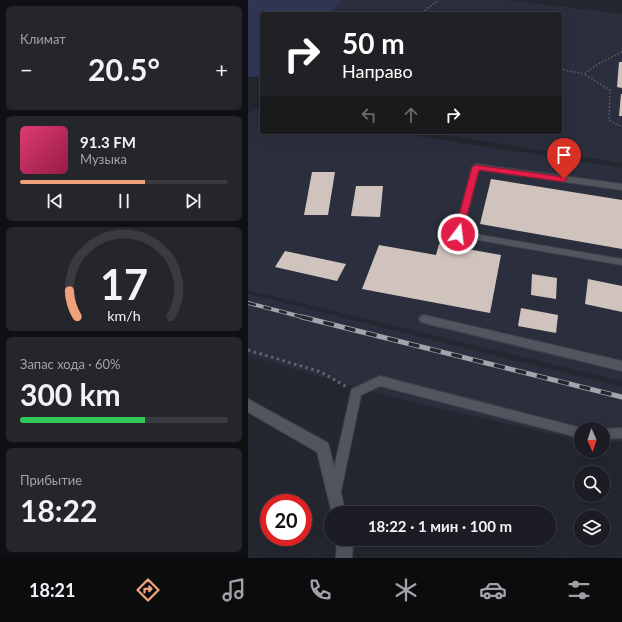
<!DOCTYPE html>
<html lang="ru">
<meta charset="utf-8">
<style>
:root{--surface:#1c1d24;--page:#25262c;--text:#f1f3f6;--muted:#a0a2a6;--line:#3a3b41;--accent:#f1a27b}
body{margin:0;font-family:Lato,sans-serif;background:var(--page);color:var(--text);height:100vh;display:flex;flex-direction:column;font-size:15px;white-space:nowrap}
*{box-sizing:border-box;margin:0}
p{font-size:13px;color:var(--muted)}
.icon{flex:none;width:22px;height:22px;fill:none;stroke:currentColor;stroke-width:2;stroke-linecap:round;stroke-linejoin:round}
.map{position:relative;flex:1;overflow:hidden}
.drawer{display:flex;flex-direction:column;gap:6px;padding:6px;background:#0f1014;width:248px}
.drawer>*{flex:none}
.top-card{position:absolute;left:12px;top:12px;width:302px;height:122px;border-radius:4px;box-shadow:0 4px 16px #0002,0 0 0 1px var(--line);background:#202124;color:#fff;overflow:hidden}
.needle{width:26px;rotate:177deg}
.fabs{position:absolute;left:326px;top:422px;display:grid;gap:8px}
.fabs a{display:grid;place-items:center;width:36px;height:36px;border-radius:50%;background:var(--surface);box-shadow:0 4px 16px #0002,0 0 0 1px var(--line);font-size:20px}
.speed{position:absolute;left:12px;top:494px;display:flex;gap:8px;font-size:20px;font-weight:700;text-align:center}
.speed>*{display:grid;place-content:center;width:52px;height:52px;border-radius:50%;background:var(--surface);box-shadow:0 4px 16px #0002,0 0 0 1px var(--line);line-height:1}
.speed .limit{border:6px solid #d22;background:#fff;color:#111}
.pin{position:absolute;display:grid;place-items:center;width:34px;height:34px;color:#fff;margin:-41px -17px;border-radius:50% 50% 50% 0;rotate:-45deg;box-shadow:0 0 4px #0007}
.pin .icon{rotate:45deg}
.me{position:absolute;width:44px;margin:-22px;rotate:15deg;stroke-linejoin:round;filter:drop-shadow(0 0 3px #0008)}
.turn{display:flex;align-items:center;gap:14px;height:84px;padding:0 16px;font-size:18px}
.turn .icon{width:52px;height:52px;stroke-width:2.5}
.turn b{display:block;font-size:28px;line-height:34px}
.lanes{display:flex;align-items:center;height:38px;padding:0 16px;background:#0003;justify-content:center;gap:20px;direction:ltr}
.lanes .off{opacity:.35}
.big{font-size:30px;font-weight:700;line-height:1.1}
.drawer .widget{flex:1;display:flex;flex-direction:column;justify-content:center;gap:6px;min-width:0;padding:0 14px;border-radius:6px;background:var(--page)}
.drawer .dial{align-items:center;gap:0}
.dial svg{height:104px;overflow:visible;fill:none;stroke:var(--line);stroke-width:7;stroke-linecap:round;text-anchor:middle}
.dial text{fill:var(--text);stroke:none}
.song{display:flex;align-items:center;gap:12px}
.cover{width:48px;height:48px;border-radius:6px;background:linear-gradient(135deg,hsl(340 70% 55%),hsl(340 70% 35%))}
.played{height:4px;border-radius:2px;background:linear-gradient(90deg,var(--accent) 60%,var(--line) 60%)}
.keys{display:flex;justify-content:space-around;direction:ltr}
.heat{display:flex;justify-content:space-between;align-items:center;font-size:22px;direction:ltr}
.charge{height:6px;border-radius:3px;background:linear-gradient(90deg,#34c759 60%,var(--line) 0)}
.trip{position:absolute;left:76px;top:506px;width:232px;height:40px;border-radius:20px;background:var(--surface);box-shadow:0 4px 16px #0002,0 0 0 1px var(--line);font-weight:700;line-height:40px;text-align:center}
.menu{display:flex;height:64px;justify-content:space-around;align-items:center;background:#0b0c0e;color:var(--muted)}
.menu .icon{width:28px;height:28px}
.menu .selected{color:var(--accent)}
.menu b{font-size:18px;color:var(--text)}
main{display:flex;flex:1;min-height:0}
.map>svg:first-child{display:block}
</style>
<main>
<section class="drawer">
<div class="widget"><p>Климат</p>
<div class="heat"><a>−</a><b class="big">20.5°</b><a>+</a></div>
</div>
<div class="widget">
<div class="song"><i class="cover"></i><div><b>91.3 FM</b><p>Музыка</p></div></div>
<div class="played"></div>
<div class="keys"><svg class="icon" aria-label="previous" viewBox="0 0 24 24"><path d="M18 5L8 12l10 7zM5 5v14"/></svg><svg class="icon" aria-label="pause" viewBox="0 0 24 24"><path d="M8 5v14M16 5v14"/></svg><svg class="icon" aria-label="next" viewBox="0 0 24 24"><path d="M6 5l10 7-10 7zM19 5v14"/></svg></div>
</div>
<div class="widget dial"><svg viewBox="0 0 100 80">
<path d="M14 69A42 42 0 1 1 86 69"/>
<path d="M14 69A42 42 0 0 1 8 49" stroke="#f1a27b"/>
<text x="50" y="56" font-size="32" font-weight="700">17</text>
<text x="50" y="72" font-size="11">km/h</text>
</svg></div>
<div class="widget"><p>Запас хода · 60%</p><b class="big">300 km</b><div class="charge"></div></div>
<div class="widget"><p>Прибытие</p><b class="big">18:22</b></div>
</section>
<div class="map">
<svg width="374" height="558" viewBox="0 0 374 558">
<rect width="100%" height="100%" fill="#252730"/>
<g fill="#2b2f3d">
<polygon points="88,0 257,0 374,14 374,163 179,132 312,132 312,14 78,14"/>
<polygon points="5,109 14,111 14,132 145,132 374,168 374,381 0,290 0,115"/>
<polygon points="0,294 374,387 374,441 355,443 355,429 333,429 333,441 132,394 0,355"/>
</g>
<polygon fill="#303755" points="0,0 94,0 81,14 14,14 14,76 0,77"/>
<g fill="#d0c3bd">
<polygon points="371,62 374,62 374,88 369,87"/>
<polygon points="373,94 374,94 374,116 371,116"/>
<polygon points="64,172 87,172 80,215 56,215"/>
<polygon points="243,179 374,200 374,249 232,224"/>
<polygon points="108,186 135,186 132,217 103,216"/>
<polygon points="191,244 253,255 242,313 114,289 131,245 188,255"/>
<polygon points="37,251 98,264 89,281 27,267"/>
<polygon points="284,274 309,278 308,299 283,295"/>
<polygon points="340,279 374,286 374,312 337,304"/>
<polygon points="273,308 310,315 308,333 270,326"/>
</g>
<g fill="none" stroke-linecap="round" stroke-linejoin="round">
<defs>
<g id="service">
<polygon points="228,164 374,184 374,190 231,170 215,232 374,259 374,265 207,236 206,234 224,167"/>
<polygon points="176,315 374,361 374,371 176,323 173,322 171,319 173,316"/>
<polygon points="132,376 333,428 336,429 333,429 333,438 132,386 113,395 93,491 91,495 87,497 83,495 81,491 103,392 104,389"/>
<polygon points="374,428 374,438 355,439 354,429"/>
</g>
<g id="minor">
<polygon points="0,399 80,443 98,513 84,513 69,452 0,412"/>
<polygon points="89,539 105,539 104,558 88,558"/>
</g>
</defs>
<use href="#service" stroke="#404249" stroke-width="2"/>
<use href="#minor" stroke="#404249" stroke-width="2"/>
<g stroke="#61626a" stroke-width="1.5" stroke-dasharray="1.5 2" stroke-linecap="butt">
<polyline points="176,14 177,10 191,0"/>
<polyline points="374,52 350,64 336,74 362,90 361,120 374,127"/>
<polyline points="312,69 336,74"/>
</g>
<polyline stroke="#61626a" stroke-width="3" stroke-dasharray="2.5 3.5" stroke-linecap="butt" points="0,350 73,372 99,387"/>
<use href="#service" fill="#52545e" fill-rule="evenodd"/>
<use href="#minor" fill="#52545e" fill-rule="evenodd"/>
<defs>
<polyline id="rail-far1" points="0,303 58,318"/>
<polyline id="rail" points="54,317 374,397"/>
</defs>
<use href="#rail-far1" stroke="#a4a5ac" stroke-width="4"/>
<use href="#rail" stroke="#a4a5ac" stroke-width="5"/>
<use href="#rail-far1" stroke="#252730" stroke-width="2.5" stroke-dasharray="8" stroke-linecap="butt"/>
<use href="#rail" stroke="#252730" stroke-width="3.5" stroke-dasharray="11" stroke-linecap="butt"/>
</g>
<polygon fill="#e11d48" stroke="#92132f" points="228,165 316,177 319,179 316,182 231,170 214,234 210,237 206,234 224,167"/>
</svg>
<div class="fabs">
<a><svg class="needle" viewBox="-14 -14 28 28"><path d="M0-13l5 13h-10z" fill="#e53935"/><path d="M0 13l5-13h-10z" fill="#a0a2a6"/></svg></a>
<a><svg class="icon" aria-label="search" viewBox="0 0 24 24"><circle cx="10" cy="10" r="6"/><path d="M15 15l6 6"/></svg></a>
<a><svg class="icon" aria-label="layers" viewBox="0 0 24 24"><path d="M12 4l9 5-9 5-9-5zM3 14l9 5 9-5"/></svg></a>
</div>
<div class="speed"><div class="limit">20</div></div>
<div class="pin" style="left:316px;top:179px;background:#d93025"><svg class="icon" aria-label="arrive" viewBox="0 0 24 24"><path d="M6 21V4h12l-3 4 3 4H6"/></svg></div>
<svg class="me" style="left:210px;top:234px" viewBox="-20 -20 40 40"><circle r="17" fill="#e11d48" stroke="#fff" stroke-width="3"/><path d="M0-11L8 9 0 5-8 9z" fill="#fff"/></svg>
<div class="trip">18:22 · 1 мин · 100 m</div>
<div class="top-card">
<div class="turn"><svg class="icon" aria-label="right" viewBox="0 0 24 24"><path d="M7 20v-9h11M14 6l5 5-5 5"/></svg><div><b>50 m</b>Направо</div></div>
<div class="lanes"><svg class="icon off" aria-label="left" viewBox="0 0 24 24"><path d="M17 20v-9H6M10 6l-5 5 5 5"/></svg><svg class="icon off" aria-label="ahead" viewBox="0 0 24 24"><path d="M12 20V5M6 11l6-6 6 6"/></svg><svg class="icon" aria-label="right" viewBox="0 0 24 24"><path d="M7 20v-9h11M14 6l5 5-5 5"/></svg></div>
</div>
</div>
</main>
<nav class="menu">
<b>18:21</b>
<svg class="icon selected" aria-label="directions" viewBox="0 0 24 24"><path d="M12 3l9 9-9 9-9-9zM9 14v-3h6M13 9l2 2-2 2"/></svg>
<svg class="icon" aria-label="music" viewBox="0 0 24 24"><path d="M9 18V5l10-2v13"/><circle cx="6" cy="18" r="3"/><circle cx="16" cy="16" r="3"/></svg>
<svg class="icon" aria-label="phone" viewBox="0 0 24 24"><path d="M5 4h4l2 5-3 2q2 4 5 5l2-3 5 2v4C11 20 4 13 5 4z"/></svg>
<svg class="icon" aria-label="climate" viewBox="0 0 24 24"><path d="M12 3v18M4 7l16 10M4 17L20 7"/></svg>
<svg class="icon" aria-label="car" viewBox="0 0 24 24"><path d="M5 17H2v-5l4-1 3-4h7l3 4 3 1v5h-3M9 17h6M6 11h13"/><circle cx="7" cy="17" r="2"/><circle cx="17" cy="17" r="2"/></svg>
<svg class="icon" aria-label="filters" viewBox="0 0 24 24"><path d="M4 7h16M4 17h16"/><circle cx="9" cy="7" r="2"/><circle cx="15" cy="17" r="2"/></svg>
</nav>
